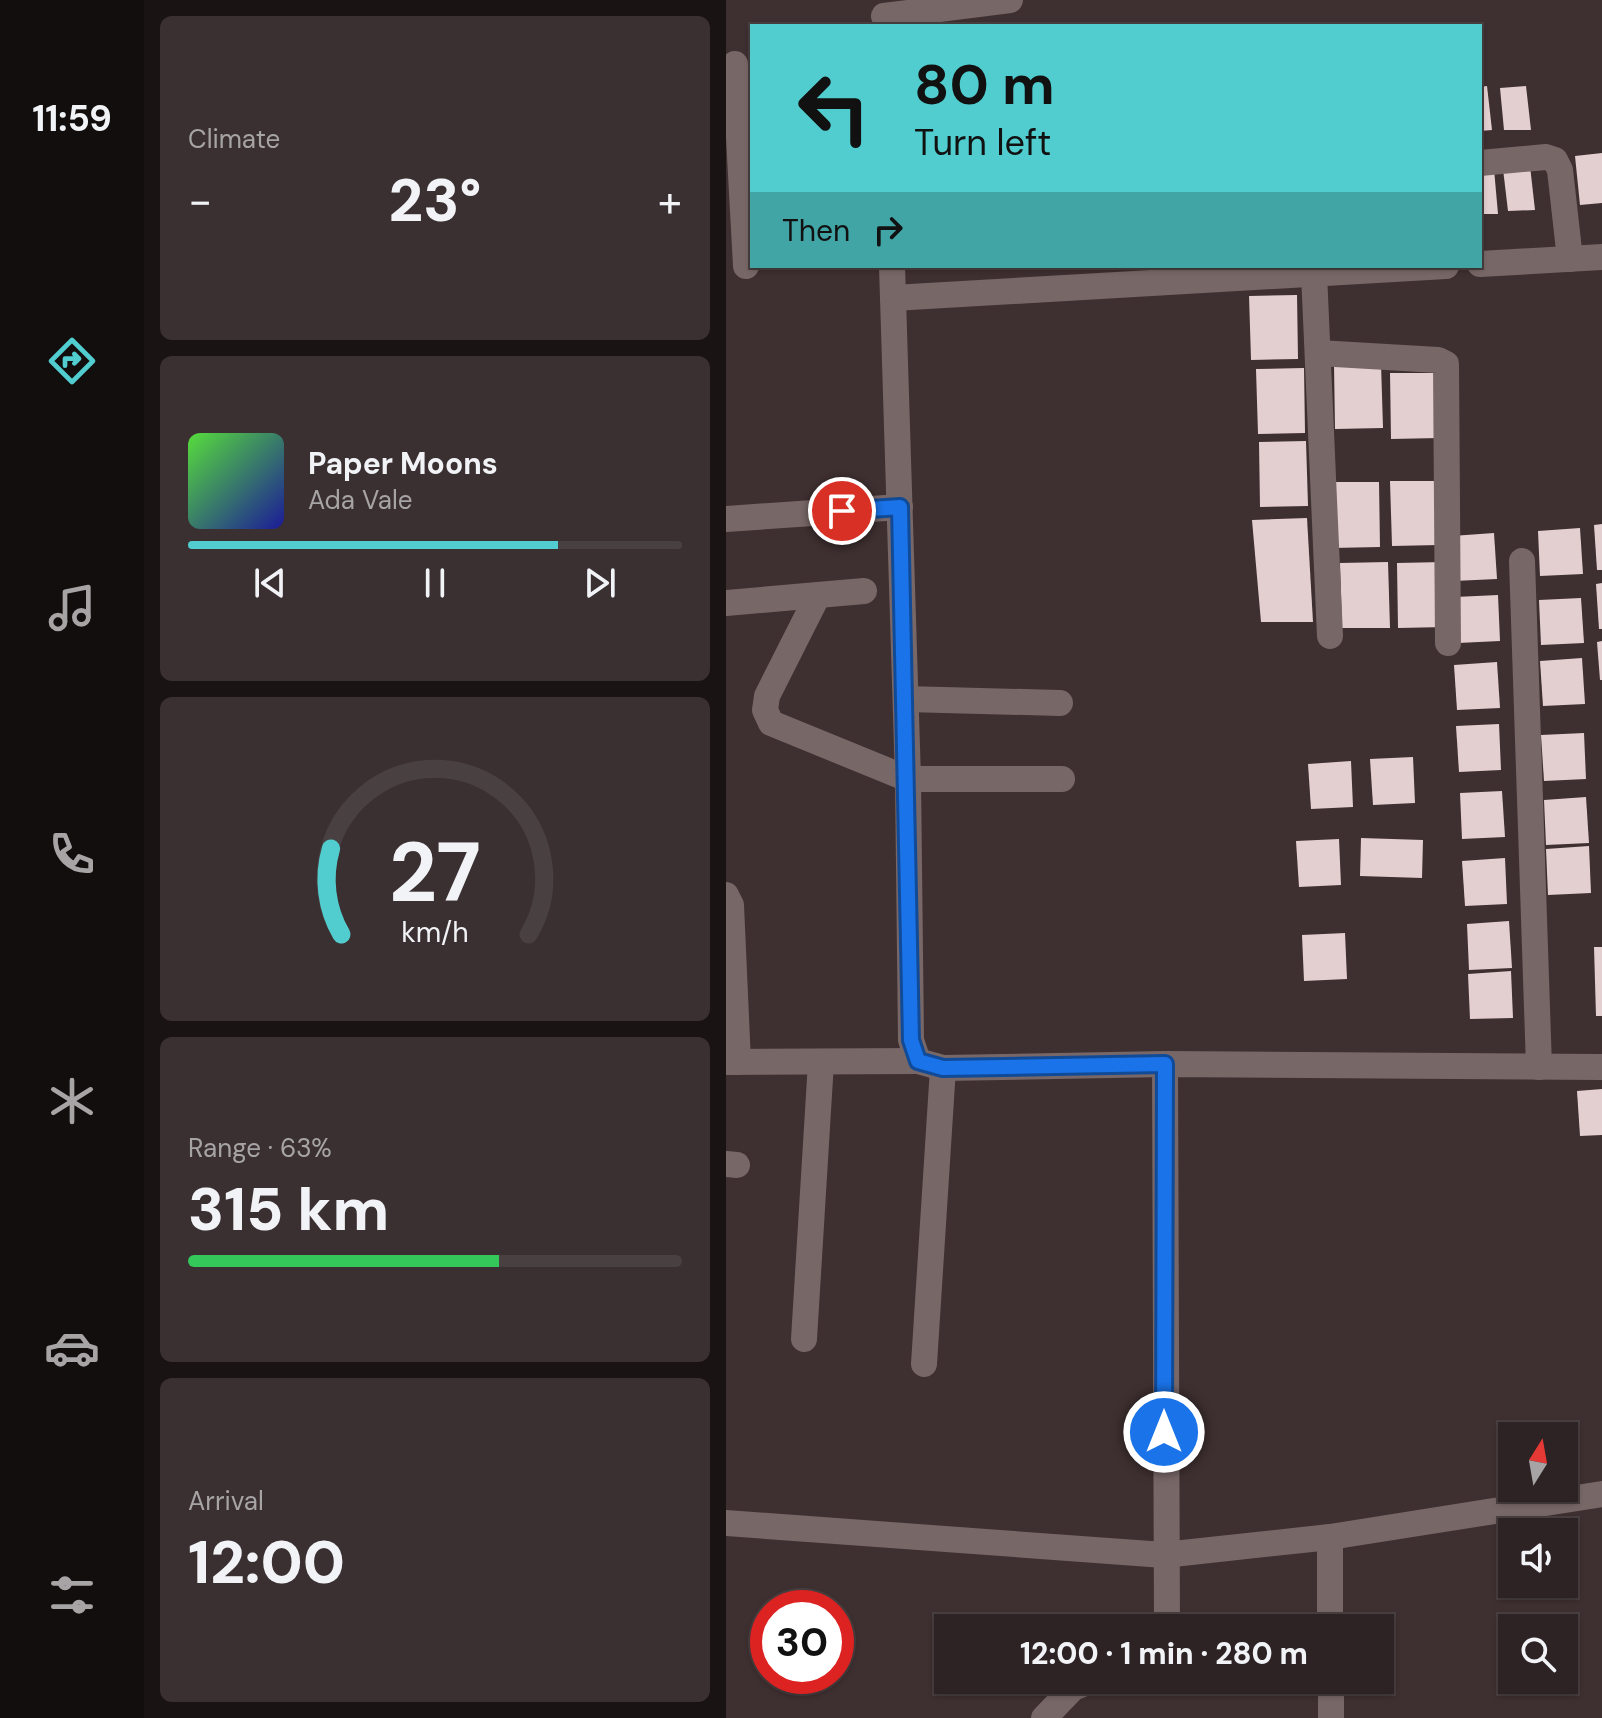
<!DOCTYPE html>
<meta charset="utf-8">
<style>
:root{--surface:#2e2324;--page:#3a2f31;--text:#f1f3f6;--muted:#a7a4a6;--line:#494041;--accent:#52cdcf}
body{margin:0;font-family:"DM Sans",sans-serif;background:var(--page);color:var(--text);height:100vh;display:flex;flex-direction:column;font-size:30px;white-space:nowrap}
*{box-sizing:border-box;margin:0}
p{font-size:26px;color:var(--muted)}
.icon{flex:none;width:44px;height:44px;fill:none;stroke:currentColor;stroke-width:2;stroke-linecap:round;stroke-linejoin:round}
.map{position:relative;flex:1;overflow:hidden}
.panel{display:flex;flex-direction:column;gap:16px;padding:16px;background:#191314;width:582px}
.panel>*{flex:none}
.top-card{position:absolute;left:24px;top:24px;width:732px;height:244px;border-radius:0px;box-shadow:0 2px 6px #0004,0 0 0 2px var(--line);background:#52cdcf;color:#111;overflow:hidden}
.needle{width:52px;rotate:11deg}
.controls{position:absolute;left:772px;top:1422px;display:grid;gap:16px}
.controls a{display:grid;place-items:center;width:80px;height:80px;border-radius:0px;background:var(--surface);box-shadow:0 2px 6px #0004,0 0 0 2px var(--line);font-size:40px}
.speed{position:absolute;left:24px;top:1590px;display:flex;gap:16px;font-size:40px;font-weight:700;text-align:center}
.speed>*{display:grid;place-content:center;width:104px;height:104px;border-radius:50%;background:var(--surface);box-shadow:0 2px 6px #0004,0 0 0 2px var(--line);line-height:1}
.speed .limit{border:12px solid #d22;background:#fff;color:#111}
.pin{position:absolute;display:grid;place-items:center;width:68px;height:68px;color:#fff;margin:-34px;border:4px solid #fff;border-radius:50%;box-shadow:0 2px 8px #0007}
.me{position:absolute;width:88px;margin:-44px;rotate:0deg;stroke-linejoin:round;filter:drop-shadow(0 0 6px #0008)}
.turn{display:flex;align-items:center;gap:28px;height:168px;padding:0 32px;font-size:36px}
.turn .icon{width:104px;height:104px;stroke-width:2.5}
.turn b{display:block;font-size:56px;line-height:68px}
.then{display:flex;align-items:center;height:76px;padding:0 32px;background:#0003;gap:16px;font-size:30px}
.big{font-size:60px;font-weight:800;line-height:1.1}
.panel .tile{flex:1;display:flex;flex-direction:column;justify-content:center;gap:12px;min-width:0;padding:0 28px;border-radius:12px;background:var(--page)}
.panel .dial{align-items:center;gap:0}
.dial svg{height:208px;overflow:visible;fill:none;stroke:var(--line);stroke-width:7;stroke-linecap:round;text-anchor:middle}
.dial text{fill:var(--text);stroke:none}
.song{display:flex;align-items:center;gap:24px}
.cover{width:96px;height:96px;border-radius:12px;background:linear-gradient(135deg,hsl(110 70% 55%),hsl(240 70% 35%))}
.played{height:8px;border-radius:4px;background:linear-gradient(90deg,var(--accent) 75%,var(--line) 75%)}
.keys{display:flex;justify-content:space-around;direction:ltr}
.heat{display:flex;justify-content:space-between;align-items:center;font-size:44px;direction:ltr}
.charge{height:12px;border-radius:6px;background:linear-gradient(90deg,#34c759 63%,var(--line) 0)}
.trip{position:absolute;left:208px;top:1614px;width:460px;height:80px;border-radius:0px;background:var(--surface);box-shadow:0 2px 6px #0004,0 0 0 2px var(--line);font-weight:800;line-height:80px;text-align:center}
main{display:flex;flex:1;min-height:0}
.tab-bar{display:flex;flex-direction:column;width:144px;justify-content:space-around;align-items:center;background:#120e0e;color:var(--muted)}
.tab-bar .icon{width:56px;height:56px}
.tab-bar .selected{color:var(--accent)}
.tab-bar b{font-size:36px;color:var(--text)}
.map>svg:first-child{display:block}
</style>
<main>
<nav class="tab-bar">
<b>11:59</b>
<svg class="icon selected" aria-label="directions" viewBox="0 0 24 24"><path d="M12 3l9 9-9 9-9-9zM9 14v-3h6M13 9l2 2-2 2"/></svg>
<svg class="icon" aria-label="music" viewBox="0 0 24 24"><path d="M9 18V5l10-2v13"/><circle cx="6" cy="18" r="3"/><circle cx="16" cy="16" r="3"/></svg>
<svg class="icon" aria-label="phone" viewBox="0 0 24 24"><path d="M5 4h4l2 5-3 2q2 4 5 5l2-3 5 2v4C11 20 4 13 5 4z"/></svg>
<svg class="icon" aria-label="climate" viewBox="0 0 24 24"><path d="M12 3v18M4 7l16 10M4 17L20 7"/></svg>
<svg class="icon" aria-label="car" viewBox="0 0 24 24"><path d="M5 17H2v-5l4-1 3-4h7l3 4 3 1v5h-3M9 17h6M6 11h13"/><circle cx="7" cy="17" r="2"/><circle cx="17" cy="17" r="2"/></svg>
<svg class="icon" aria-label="filters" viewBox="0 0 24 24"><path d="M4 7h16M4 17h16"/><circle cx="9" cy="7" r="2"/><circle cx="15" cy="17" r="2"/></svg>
</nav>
<section class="panel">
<div class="tile"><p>Climate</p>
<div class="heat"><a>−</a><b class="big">23°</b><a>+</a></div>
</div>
<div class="tile">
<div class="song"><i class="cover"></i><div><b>Paper Moons</b><p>Ada Vale</p></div></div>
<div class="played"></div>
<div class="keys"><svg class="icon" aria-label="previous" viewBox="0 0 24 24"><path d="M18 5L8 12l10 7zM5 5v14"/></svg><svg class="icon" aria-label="pause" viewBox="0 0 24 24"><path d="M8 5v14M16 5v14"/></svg><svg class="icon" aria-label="next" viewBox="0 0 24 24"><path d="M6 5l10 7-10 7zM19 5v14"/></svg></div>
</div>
<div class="tile dial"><svg viewBox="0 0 100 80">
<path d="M14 69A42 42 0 1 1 86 69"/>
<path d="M14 69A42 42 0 0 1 10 36" stroke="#52cdcf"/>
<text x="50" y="56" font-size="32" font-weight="700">27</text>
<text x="50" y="72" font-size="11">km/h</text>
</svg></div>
<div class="tile"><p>Range · 63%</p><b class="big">315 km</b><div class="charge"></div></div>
<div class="tile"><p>Arrival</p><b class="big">12:00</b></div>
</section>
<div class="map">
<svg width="876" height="1718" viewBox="0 0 876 1718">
<rect width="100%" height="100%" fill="#3e2f30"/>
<g fill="#e3cfcf">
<polygon points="761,86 766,130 754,131 754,87"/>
<polygon points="800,86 805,130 778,130 774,88"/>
<polygon points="876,153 876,203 854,205 849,156"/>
<polygon points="804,166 809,210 782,211 777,169"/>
<polygon points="768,169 772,214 754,214 754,171"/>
<polygon points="571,295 572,359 525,360 523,296"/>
<polygon points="655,363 657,428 609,429 608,364"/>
<polygon points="578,368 579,433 532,434 530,369"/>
<polygon points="664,373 712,373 713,438 665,439"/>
<polygon points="580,441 582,506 534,507 533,442"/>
<polygon points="664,481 712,481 713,545 666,546"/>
<polygon points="605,482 653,482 654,547 606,548"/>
<polygon points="581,518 587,622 535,622 526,520"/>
<polygon points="876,524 876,570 871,570 868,525"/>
<polygon points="854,528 857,574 814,576 812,531"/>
<polygon points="768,533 771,579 728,581 726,536"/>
<polygon points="662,562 664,628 616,628 614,563"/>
<polygon points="718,562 720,627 672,628 671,563"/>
<polygon points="876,583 876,629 873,629 870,584"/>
<polygon points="772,595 774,641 732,643 729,597"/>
<polygon points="855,598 858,643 815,645 813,600"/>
<polygon points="876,641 876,680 874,680 871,642"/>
<polygon points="856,658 859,704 817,706 814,661"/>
<polygon points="771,662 774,708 731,710 728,665"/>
<polygon points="773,724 775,770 733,772 730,726"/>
<polygon points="858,733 860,779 818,781 815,735"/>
<polygon points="687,757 689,803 647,805 644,759"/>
<polygon points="625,761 627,807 585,809 582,764"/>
<polygon points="776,791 779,837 736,839 734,793"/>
<polygon points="860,797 863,843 820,845 818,800"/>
<polygon points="635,838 697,840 696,878 634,876"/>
<polygon points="613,839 615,885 573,887 570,841"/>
<polygon points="863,846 865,893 822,895 820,849"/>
<polygon points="779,858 781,904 739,906 736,861"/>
<polygon points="783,921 786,968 743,970 741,924"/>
<polygon points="619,933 621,979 578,981 576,935"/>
<polygon points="868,947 876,947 876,1016 870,1016"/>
<polygon points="785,971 787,1018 744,1019 742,974"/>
<polygon points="876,1089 876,1135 854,1136 851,1091"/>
</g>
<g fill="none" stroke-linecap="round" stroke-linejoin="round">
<g stroke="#786767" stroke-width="26">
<polyline points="158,16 284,0"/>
<polyline points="9,64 20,266"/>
<polyline points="754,163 820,157 829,160 834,170 844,259"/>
<polyline points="754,264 876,257"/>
<polyline points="166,266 182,779 185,1040 192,1061 217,1068 439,1064 876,1067"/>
<polyline points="588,273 604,636"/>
<polyline points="167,298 720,266"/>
<polyline points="592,353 712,360 720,364 722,643"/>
<polyline points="0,519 174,507"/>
<polyline points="796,561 813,1067"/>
<polyline points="92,595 41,696 39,710 45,723 182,779 336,779"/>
<polyline points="0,603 138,591"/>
<polyline points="180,699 334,703"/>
<polyline points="0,895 5,905 12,1062"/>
<polyline points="0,1062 192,1061"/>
<polyline points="439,1064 441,1628"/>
<polyline points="0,1164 11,1165"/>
<polyline points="78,1339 95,1062"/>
<polyline points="198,1364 217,1068"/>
<polyline points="0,1523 438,1555 604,1537 876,1494"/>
<polyline points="604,1537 604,1628"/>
<polyline points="605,1680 605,1718"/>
<polyline points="318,1718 347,1688 366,1680"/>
</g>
</g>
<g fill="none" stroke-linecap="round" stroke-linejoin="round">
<defs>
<polyline id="route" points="116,511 174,507 185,1040 192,1061 217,1068 439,1064 438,1432"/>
</defs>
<use href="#route" stroke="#114b97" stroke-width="20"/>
<use href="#route" stroke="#1a73e8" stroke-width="14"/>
</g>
</svg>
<div class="controls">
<a><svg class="needle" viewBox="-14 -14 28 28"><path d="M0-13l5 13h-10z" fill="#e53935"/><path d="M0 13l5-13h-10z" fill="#a7a4a6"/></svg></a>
<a><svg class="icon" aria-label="sound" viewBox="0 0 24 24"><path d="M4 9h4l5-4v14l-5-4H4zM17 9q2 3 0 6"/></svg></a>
<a><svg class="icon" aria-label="search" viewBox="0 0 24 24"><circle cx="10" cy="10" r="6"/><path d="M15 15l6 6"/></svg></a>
</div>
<div class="speed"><div class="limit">30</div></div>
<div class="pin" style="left:116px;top:511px;background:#d93025"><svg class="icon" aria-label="arrive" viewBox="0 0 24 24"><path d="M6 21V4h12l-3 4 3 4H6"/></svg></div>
<svg class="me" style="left:438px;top:1432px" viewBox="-20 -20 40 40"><circle r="17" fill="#1a73e8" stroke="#fff" stroke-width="3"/><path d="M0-11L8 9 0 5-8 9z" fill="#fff"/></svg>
<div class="trip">12:00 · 1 min · 280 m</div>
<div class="top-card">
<div class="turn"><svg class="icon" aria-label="left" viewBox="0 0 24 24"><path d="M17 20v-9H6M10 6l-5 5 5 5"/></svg><div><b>80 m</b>Turn left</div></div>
<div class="then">Then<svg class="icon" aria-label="right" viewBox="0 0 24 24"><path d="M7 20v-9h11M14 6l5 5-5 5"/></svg></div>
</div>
</div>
</main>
